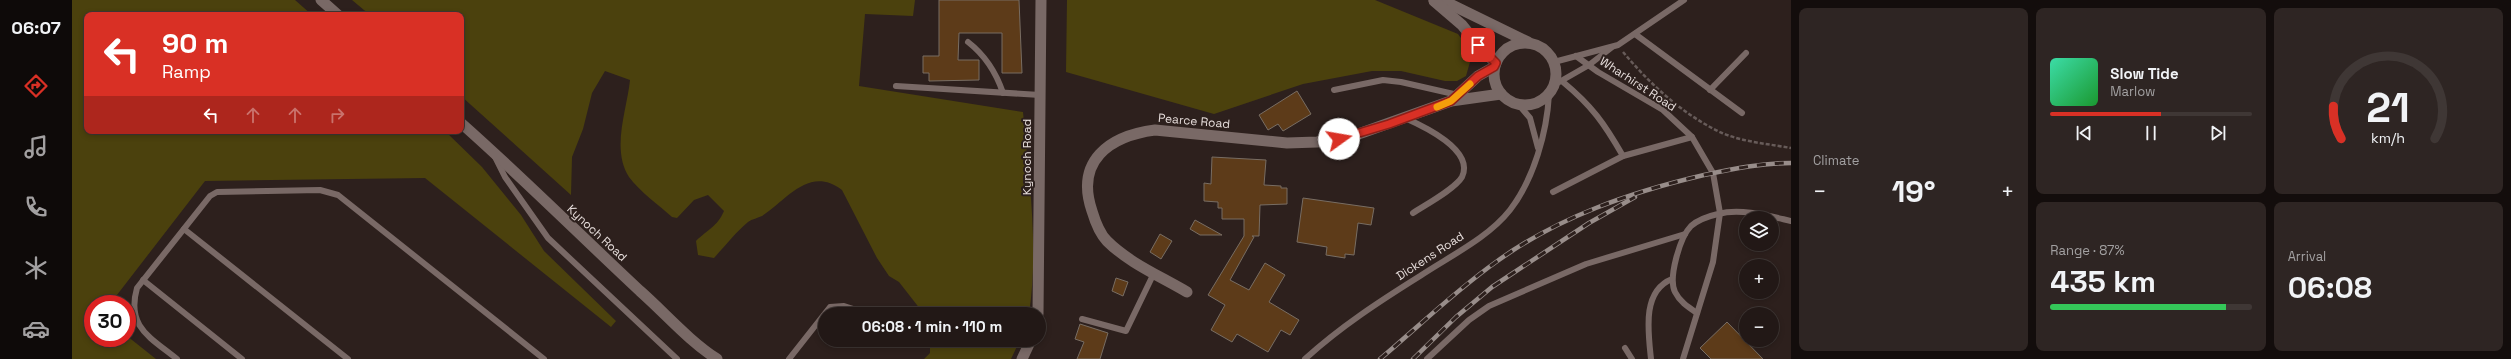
<!DOCTYPE html>
<meta charset="utf-8">
<style>
:root{--surface:#221816;--page:#2e2523;--text:#f1f3f6;--muted:#a2a0a1;--line:#3f3735;--accent:#d93025}
body{margin:0;font-family:"Space Grotesk",sans-serif;background:var(--page);color:var(--text);height:100vh;display:flex;flex-direction:column;font-size:15px;white-space:nowrap}
*{box-sizing:border-box;margin:0}
p{font-size:13px;color:var(--muted)}
.icon{flex:none;width:22px;height:22px;fill:none;stroke:currentColor;stroke-width:2;stroke-linecap:round;stroke-linejoin:round}
.map{position:relative;flex:1;overflow:hidden}
.details{display:flex;flex-direction:column;gap:8px;padding:8px;background:#130d0c;width:720px}
.details>*{flex:none}
.top-card{position:absolute;left:12px;top:12px;width:380px;height:122px;border-radius:8px;box-shadow:0 2px 6px #0003,0 0 0 1px var(--line);background:#d93025;color:#fff;overflow:hidden}
.controls{position:absolute;left:1667px;top:211px;display:grid;gap:8px}
.controls a{display:grid;place-items:center;width:40px;height:40px;border-radius:50%;background:var(--surface);box-shadow:0 2px 6px #0003,0 0 0 1px var(--line);font-size:20px}
.speed{position:absolute;left:12px;top:295px;display:flex;gap:8px;font-size:20px;font-weight:700;text-align:center}
.speed>*{display:grid;place-content:center;width:52px;height:52px;border-radius:50%;background:var(--surface);box-shadow:0 2px 6px #0003,0 0 0 1px var(--line);line-height:1}
.speed .limit{border:6px solid #d22;background:#fff;color:#111}
.pin{position:absolute;display:grid;place-items:center;width:34px;height:34px;color:#fff;margin:-17px;border-radius:8px;box-shadow:0 2px 6px #0006}
.me{position:absolute;width:44px;margin:-22px;rotate:77deg;stroke-linejoin:round;filter:drop-shadow(0 0 3px #0008)}
.turn{display:flex;align-items:center;gap:14px;height:84px;padding:0 12px;font-size:18px}
.turn .icon{width:52px;height:52px;stroke-width:2.5}
.turn b{display:block;font-size:28px;line-height:34px}
.lanes{display:flex;align-items:center;height:38px;padding:0 12px;background:#0003;justify-content:center;gap:20px;direction:ltr}
.lanes .off{opacity:.35}
.big{font-size:30px;font-weight:700;line-height:1.1}
.details .card{flex:1;display:flex;flex-direction:column;justify-content:center;gap:6px;min-width:0;padding:0 14px;border-radius:8px;background:var(--page)}
.details .dial{align-items:center;gap:0}
.dial svg{height:104px;overflow:visible;fill:none;stroke:var(--line);stroke-width:7;stroke-linecap:round;text-anchor:middle}
.dial text{fill:var(--text);stroke:none}
.song{display:flex;align-items:center;gap:12px}
.cover{width:48px;height:48px;border-radius:6px;background:linear-gradient(135deg,hsl(160 70% 55%),hsl(130 70% 35%))}
.played{height:4px;border-radius:2px;background:linear-gradient(90deg,var(--accent) 55%,var(--line) 55%)}
.keys{display:flex;justify-content:space-around;direction:ltr}
.heat{display:flex;justify-content:space-between;align-items:center;font-size:22px;direction:ltr}
.charge{height:6px;border-radius:3px;background:linear-gradient(90deg,#34c759 87%,var(--line) 0)}
.details .tiles{flex:1;display:grid;gap:8px;grid-template-columns:repeat(3,1fr)}
.card:first-child{grid-row:span 2}
.trip{position:absolute;left:746px;top:307px;width:228px;height:40px;border-radius:20px;background:var(--surface);box-shadow:0 2px 6px #0003,0 0 0 1px var(--line);font-weight:700;line-height:40px;text-align:center}
main{display:flex;flex:1;min-height:0}
.tab-bar{display:flex;flex-direction:column;width:72px;justify-content:space-around;align-items:center;background:#0e0a09;color:var(--muted)}
.tab-bar .icon{width:28px;height:28px}
.tab-bar .selected{color:var(--accent)}
.tab-bar b{font-size:18px;color:var(--text)}
.map>svg:first-child{display:block}
</style>
<main>
<nav class="tab-bar">
<b>06:07</b>
<svg class="icon selected" aria-label="directions" viewBox="0 0 24 24"><path d="M12 3l9 9-9 9-9-9zM9 14v-3h6M13 9l2 2-2 2"/></svg>
<svg class="icon" aria-label="music" viewBox="0 0 24 24"><path d="M9 18V5l10-2v13"/><circle cx="6" cy="18" r="3"/><circle cx="16" cy="16" r="3"/></svg>
<svg class="icon" aria-label="phone" viewBox="0 0 24 24"><path d="M5 4h4l2 5-3 2q2 4 5 5l2-3 5 2v4C11 20 4 13 5 4z"/></svg>
<svg class="icon" aria-label="climate" viewBox="0 0 24 24"><path d="M12 3v18M4 7l16 10M4 17L20 7"/></svg>
<svg class="icon" aria-label="car" viewBox="0 0 24 24"><path d="M5 17H2v-5l4-1 3-4h7l3 4 3 1v5h-3M9 17h6M6 11h13"/><circle cx="7" cy="17" r="2"/><circle cx="17" cy="17" r="2"/></svg>
</nav>
<div class="map">
<svg width="1719" height="359" viewBox="0 0 1719 359">
<rect width="100%" height="100%" fill="#2d201d"/>
<g fill="#4b410d">
<polygon points="0,0 223,0 240,15 15,15 15,131 373,131 410,167 449,215 472,251 544,321 539,327 353,178 133,181 38,304 21,304 21,338 55,338 55,336 84,359 0,359"/>
<path d="M280,0H843L841,16L793,14L787,86L951,112C957,178 967,248 957,314H852L827,282L817,276L805,258L770,190C737,165 715,200 690,216C686,218 680,219 676,222C664,232 653,246 642,258L626,255L624,241C636,229 645,227 652,211L636,195L622,200L605,218L600,217C588,206 567,191 557,177C539,149 555,110 558,80L533,71L520,93L511,129L500,157L499,195L389,96V15H298Z"/>
<polygon points="995,0 1303,0 1386,34 1397,49 1398,62 1394,76 1385,81 1373,81 1329,71 1300,71 1231,84 1142,114 994,72"/>
<polygon points="858,340 948,340 939,359 852,359 858,353"/>
</g>
<g fill="#5d3b19" stroke="#786d63">
<polygon points="867,0 947,0 950,73 930,73 930,33 887,33 886,60 907,60 907,80 857,81 857,73 851,73 851,56 867,56"/>
<polygon points="1225,91 1239,114 1211,131 1206,124 1196,130 1187,115"/>
<polygon points="1140,157 1194,160 1192,185 1209,186 1209,188 1215,188 1215,204 1188,205 1187,236 1180,236 1182,237 1158,280 1177,290 1193,263 1213,275 1197,302 1227,320 1218,335 1209,330 1196,352 1165,334 1160,342 1139,330 1153,305 1136,295 1172,236 1172,219 1150,219 1150,208 1146,208 1146,202 1132,201 1132,183 1139,184"/>
<polygon points="1231,198 1302,208 1299,225 1286,223 1282,255 1273,254 1273,258 1254,255 1255,247 1225,242"/>
<polygon points="1123,220 1150,235 1128,235 1118,229"/>
<polygon points="1088,234 1100,241 1089,259 1078,252"/>
<polygon points="1044,278 1056,282 1051,296 1040,291"/>
<polygon points="1655,322 1691,359 1639,359 1628,348"/>
<polygon points="1008,324 1036,333 1028,359 1005,359 1012,342 1003,339"/>
</g>
<g fill="none" stroke-linecap="round" stroke-linejoin="round">
<path stroke="#675b59" stroke-width="2.5" stroke-dasharray="4 2" stroke-linecap="butt" d="M1551,52C1578,84 1611,115 1650,133C1671,142 1697,144 1719,148"/>
<g stroke="#796966" stroke-width="6">
<polyline points="1563,34 1670,113"/>
<path d="M896,42C914,56 924,72 931,93"/>
<polyline points="1504,56 1526,72 1591,110 1620,137 1641,173 1648,213 1641,262 1611,359"/>
<polyline points="1482,62 1546,45 1612,0"/>
<path d="M1491,82C1520,106 1532,123 1551,156"/>
<polyline points="1482,85 1517,65 1539,48"/>
<polyline points="824,86 968,95"/>
<polyline points="1262,90 1311,80 1329,82 1386,95"/>
<polyline points="1638,90 1674,53"/>
<polyline points="1447,105 1458,118 1466,148"/>
<path d="M1333,118C1351,126 1403,150 1390,177C1383,189 1353,205 1341,213"/>
<polyline points="423,157 433,177 476,238 605,359"/>
<polyline points="1481,192 1551,156 1620,137"/>
<polyline points="112,229 276,359"/>
<polyline points="71,280 170,359"/>
<path d="M1625,313C1616,307 1608,302 1603,292C1596,278 1608,237 1619,226C1626,220 1637,216 1646,214C1669,208 1697,216 1719,221"/>
<polyline points="1010,319 1054,331 1082,273"/>
<polyline points="1553,348 1560,359"/>
<path d="M105,359C78,337 54,327 65,288L138,196L145,192L248,190L266,195L472,359"/>
<polyline points="717,359 758,307 772,306 797,314"/>
<path d="M1233,359C1268,327 1308,301 1348,276C1378,256 1416,238 1438,210C1462,179 1475,132 1477,94"/>
<polyline points="1355,359 1397,320 1417,306 1514,264 1613,234"/>
<path d="M1579,359C1576,331 1570,291 1600,279"/>
</g>
<g stroke="#796966" stroke-width="11">
<polyline points="1362,0 1376,3 1456,42"/>
<polyline points="1362,1 1390,25 1411,51 1424,63"/>
<circle cx="1453" cy="74" r="31"/>
<polyline points="1379,101 1406,76 1422,67"/>
<path d="M1115,292C1088,276 1057,263 1035,241C1027,233 1023,221 1020,211C1003,161 1037,136 1083,130L1215,143L1245,142L1278,137L1379,101L1429,94"/>
</g>
<g stroke="#796966" stroke-width="11">
<polyline points="249,0 266,15"/>
<path d="M389,123C450,177 508,235 568,291C593,313 617,341 645,359"/>
<polyline points="966,314 969,0"/>
<polyline points="950,359 959,340"/>
</g>
<defs>
<g id="rail">
<path d="M1308,359C1346,327 1383,291 1424,262C1486,217 1559,192 1632,175C1661,169 1689,163 1719,163"/>
<polyline points="1341,359 1384,317 1420,287 1517,223 1563,197"/>
</g>
</defs>
<use href="#rail" stroke="#988d8a" stroke-width="4.5"/>
<use href="#rail" stroke="#2d201d" stroke-width="3" stroke-dasharray="9" stroke-linecap="butt"/>
</g>
<g fill="none" stroke-linecap="round" stroke-linejoin="round">
<defs>
<polyline id="route" points="1267,139 1317,124 1379,101 1406,76 1422,67 1424,63 1406,45"/>
</defs>
<use href="#route" stroke="#8d1f18" stroke-width="10"/>
<use href="#route" stroke="#d93025" stroke-width="7"/>
<polyline stroke="#f59e0b" stroke-width="7" points="1365,107 1379,101 1398,84"/>
</g>
<g text-anchor="middle" stroke-width="4" stroke-linejoin="round" paint-order="stroke">
<g font-size="12" fill="#e7dedc" stroke="#2d201d">
<text transform="translate(1566 84) rotate(33)" y="4">Wharhirst Road</text>
<text transform="translate(1122 121) rotate(5)" y="4">Pearce Road</text>
<text transform="translate(955 157) rotate(-90)" y="4">Kynoch Road</text>
<text transform="translate(525 233) rotate(43)" y="4">Kynoch Road</text>
<text transform="translate(1358 256) rotate(-33)" y="4">Dickens Road</text>
</g>
</g>
</svg>
<div class="controls">
<a><svg class="icon" aria-label="layers" viewBox="0 0 24 24"><path d="M12 4l9 5-9 5-9-5zM3 14l9 5 9-5"/></svg></a>
<a>+</a>
<a>−</a>
</div>
<div class="speed"><div class="limit">30</div></div>
<div class="pin" style="left:1406px;top:45px;background:#d93025"><svg class="icon" aria-label="arrive" viewBox="0 0 24 24"><path d="M6 21V4h12l-3 4 3 4H6"/></svg></div>
<svg class="me" style="left:1267px;top:139px" viewBox="-20 -20 40 40"><circle r="19" fill="#fff"/><path d="M0-13L10 11 0 6-10 11z" fill="#d93025"/></svg>
<div class="trip">06:08 · 1 min · 110 m</div>
<div class="top-card">
<div class="turn"><svg class="icon" aria-label="left" viewBox="0 0 24 24"><path d="M17 20v-9H6M10 6l-5 5 5 5"/></svg><div><b>90 m</b>Ramp</div></div>
<div class="lanes"><svg class="icon" aria-label="left" viewBox="0 0 24 24"><path d="M17 20v-9H6M10 6l-5 5 5 5"/></svg><svg class="icon off" aria-label="ahead" viewBox="0 0 24 24"><path d="M12 20V5M6 11l6-6 6 6"/></svg><svg class="icon off" aria-label="ahead" viewBox="0 0 24 24"><path d="M12 20V5M6 11l6-6 6 6"/></svg><svg class="icon off" aria-label="right" viewBox="0 0 24 24"><path d="M7 20v-9h11M14 6l5 5-5 5"/></svg></div>
</div>
</div>
<section class="details">
<div class="tiles">
<div class="card"><p>Climate</p>
<div class="heat"><a>−</a><b class="big">19°</b><a>+</a></div>
</div>
<div class="card">
<div class="song"><i class="cover"></i><div><b>Slow Tide</b><p>Marlow</p></div></div>
<div class="played"></div>
<div class="keys"><svg class="icon" aria-label="previous" viewBox="0 0 24 24"><path d="M18 5L8 12l10 7zM5 5v14"/></svg><svg class="icon" aria-label="pause" viewBox="0 0 24 24"><path d="M8 5v14M16 5v14"/></svg><svg class="icon" aria-label="next" viewBox="0 0 24 24"><path d="M6 5l10 7-10 7zM19 5v14"/></svg></div>
</div>
<div class="card dial"><svg viewBox="0 0 100 80">
<path d="M14 69A42 42 0 1 1 86 69"/>
<path d="M14 69A42 42 0 0 1 8 44" stroke="#d93025"/>
<text x="50" y="56" font-size="32" font-weight="700">21</text>
<text x="50" y="72" font-size="11">km/h</text>
</svg></div>
<div class="card"><p>Range · 87%</p><b class="big">435 km</b><div class="charge"></div></div>
<div class="card"><p>Arrival</p><b class="big">06:08</b></div>
</div>
</section>
</main>
